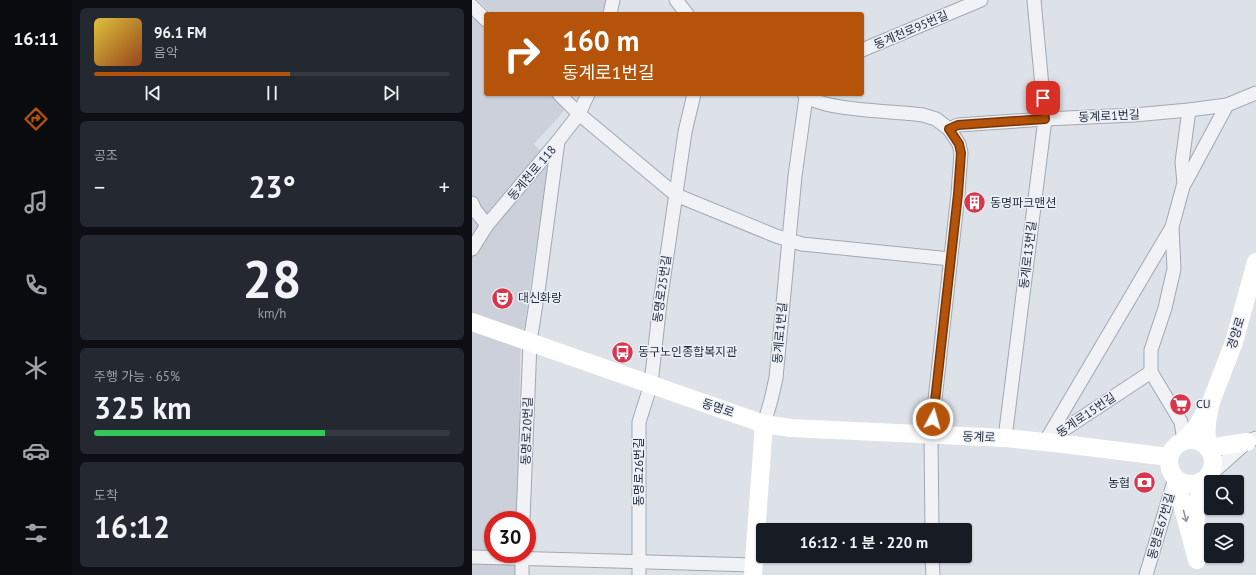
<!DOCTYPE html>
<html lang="ko">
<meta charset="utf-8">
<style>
:root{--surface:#171b24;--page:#242831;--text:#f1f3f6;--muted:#9ea1a6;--line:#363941;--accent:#b45309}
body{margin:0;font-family:"PT Sans","Noto Sans KR",sans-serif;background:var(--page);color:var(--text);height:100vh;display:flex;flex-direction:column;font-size:15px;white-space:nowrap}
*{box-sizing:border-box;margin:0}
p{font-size:13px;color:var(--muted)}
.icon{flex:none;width:22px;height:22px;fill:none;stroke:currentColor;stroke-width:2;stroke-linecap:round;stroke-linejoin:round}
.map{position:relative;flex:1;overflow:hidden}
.drawer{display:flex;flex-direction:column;gap:8px;padding:8px;background:#0d0f14;width:400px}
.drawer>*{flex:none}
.banner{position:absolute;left:12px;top:12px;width:380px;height:84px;border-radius:4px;box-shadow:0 1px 3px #0004;background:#b45309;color:#fff;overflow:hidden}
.controls{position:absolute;left:732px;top:475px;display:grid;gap:8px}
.controls a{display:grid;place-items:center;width:40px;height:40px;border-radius:4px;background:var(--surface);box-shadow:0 1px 3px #0004;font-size:20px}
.speed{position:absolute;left:12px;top:511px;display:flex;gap:8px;font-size:20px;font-weight:700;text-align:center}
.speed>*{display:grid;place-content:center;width:52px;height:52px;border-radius:50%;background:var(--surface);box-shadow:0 1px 3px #0004;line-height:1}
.speed .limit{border:6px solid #d22;background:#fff;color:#111}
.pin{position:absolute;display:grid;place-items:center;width:34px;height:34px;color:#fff;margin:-17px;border-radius:8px;box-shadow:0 2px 6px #0006}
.me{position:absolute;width:44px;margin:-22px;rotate:6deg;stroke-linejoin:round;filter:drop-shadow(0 0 3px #0008)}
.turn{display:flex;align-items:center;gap:14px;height:84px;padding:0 12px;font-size:18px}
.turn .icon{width:52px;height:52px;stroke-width:2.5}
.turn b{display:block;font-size:28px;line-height:34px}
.big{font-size:30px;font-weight:600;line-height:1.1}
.drawer .card{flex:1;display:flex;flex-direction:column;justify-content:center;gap:6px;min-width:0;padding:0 14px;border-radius:6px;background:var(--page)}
.drawer .dial{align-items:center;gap:0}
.dial b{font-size:52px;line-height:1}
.song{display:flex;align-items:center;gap:12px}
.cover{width:48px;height:48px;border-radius:6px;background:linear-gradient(135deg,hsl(50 70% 55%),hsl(20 70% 35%))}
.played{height:4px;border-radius:2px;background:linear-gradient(90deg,var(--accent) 55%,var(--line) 55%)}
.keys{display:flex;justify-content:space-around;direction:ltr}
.heat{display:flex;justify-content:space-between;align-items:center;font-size:22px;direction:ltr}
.charge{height:6px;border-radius:3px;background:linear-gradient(90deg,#34c759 65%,var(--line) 0)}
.trip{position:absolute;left:284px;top:523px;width:216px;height:40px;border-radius:4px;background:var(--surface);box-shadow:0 1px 3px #0004;font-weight:600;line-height:40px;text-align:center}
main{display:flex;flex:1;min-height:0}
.menu{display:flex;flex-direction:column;width:72px;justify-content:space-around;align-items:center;background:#090b0e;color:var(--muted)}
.menu .icon{width:28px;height:28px}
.menu .current{color:var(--accent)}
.menu b{font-size:18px;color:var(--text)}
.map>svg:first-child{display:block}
</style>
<main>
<nav class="menu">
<b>16:11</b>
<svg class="icon current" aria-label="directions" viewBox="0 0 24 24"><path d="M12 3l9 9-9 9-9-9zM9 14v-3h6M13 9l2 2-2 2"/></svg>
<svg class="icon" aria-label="music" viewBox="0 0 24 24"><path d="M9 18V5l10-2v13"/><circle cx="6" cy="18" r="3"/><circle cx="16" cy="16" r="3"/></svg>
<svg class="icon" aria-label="phone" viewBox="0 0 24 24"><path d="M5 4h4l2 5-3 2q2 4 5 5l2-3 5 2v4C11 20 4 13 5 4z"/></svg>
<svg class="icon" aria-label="climate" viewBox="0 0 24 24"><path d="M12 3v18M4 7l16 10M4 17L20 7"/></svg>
<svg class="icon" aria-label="car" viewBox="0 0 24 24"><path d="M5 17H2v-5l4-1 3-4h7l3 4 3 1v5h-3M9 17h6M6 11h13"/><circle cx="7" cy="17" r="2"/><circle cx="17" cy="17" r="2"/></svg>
<svg class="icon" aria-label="filters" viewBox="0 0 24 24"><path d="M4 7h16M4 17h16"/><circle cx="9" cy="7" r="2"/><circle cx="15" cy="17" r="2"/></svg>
</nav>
<section class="drawer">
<div class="card">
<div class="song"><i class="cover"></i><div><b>96.1 FM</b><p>음악</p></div></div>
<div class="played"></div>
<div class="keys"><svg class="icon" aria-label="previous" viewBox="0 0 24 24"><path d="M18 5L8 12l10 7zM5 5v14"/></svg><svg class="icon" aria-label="pause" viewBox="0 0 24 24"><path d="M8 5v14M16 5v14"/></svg><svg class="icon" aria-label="next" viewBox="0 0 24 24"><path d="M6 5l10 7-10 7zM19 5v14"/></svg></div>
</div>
<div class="card"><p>공조</p>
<div class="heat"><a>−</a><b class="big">23°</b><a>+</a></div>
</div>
<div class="card dial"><b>28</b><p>km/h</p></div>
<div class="card"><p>주행 가능 · 65%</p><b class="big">325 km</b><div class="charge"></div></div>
<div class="card"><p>도착</p><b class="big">16:12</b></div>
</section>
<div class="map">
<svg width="784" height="575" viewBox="0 0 784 575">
<rect width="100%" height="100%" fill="#dde1e8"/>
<g fill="#cbd0da">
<polygon points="6,0 134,0 132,14 20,14"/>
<polygon points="0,14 14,28 14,94 79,94 91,106 92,111 62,144 77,161 48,356 47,520 21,520 21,554 47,554 47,575 0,575"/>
</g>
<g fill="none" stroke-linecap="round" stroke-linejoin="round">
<defs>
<g id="street">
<polyline points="204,0 215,14"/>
<polyline points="0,6 14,20"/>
<polyline points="138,14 141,0"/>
<polyline points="390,50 509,0"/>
<polyline points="87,94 107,114 204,195 304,236 330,244 478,259"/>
<path d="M332,94C347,111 426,111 451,115L464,119L477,129L486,125L573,119L662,115L717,110L755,105"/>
<polyline points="713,183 755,105 784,93"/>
<polyline points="0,203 3,210 15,225"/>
<polyline points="0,249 15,225 86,141 107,114 116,94"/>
<polyline points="679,372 679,350 693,308 702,269 700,227"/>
<polyline points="679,372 709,422 712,441"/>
<polyline points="292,424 299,400 304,378 323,176 334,97"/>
<polyline points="533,438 573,119 562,0"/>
<polyline points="576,440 679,372"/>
<polyline points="573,442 700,227 712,183 710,162 717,110"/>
<polyline points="736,477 775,442 784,438"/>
<polyline points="51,520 58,342 67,284 86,141"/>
<polyline points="460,530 459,435 486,194 489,153 487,144 477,129"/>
<polyline points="460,556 461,575"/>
<polyline points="0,557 282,565"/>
<polyline points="50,575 50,554"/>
<polyline points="167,575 167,422 179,384 188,303 213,132 222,94"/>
<polyline points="674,575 703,478"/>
</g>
</defs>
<use href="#street" stroke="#a2a8b2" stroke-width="15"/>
<use href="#street" stroke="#f0f2f6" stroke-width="13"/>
<g stroke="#fff" stroke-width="18">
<polyline points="0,322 292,424 319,428 533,438 583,443 697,457"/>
<polyline points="739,402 762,342 784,262"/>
<circle cx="719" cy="462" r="22"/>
<path d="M712,441L725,426L739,402C735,420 733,429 736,448L775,442"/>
<path d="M703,478L725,560C724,529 720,508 733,479"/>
<polyline points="281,575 292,424"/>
</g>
</g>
<defs><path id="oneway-shaft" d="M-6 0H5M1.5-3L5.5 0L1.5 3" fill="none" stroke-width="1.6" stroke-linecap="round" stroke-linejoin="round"/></defs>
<use stroke="#9297a0" href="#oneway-shaft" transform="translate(713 516) rotate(75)"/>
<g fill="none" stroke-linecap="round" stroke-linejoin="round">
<defs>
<polyline id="route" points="461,419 486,194 489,153 487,144 477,129 486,125 573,119 571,98"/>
</defs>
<use href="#route" stroke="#753606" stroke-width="10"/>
<use href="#route" stroke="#b45309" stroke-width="7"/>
</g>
<defs>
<symbol id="building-disc" viewBox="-11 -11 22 22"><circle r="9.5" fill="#d9364d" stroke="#ecf0f6"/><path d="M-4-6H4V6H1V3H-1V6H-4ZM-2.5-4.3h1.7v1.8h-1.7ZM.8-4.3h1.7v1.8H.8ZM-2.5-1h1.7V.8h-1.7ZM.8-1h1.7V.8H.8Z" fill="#fff"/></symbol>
<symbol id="theatre-disc" viewBox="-11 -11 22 22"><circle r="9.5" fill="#d9364d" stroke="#ecf0f6"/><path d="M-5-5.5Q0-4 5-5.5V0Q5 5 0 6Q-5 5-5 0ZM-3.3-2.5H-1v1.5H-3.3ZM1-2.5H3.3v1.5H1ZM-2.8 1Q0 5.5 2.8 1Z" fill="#fff"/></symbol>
<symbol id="bus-disc" viewBox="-11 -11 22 22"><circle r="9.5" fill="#d9364d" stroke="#ecf0f6"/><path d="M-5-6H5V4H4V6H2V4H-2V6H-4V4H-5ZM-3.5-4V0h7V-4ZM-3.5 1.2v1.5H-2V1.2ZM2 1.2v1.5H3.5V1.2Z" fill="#fff"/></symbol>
<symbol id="supermarket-disc" viewBox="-11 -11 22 22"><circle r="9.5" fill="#d9364d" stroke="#ecf0f6"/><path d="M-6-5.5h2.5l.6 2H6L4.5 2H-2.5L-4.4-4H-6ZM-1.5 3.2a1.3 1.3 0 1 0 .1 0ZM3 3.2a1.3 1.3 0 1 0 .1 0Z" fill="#fff"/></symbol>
<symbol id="bank-disc" viewBox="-11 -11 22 22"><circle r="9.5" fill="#d9364d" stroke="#ecf0f6"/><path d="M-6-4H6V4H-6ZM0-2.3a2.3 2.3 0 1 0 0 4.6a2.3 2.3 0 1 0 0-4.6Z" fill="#fff"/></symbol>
</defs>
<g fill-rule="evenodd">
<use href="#building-disc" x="490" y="190" width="25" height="25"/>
<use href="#theatre-disc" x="18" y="286" width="25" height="25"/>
<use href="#bus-disc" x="138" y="340" width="25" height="25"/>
<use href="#supermarket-disc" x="696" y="392" width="25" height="25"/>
<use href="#bank-disc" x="660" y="470" width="25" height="25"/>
</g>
<g text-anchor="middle" stroke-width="3" stroke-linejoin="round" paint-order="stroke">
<g font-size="12" fill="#252f40" stroke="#ecf0f6">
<text transform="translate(439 30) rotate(-23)" y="4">동계천로95번길</text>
<text transform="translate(637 116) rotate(-3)" y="4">동계로1번길</text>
<text transform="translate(60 173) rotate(-50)" y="4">동계천로 118</text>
<text transform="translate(556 255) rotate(-83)" y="4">동계로13번길</text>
<text transform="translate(190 289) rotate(-82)" y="4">동명로25번길</text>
<text transform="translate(308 333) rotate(-85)" y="4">동계로1번길</text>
<text transform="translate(764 333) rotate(-73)" y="4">경양로</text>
<text transform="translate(246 408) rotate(19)" y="4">동명로</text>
<text transform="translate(614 415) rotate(-34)" y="4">동계로15번길</text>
<text transform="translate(55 431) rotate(-88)" y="4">동명로20번길</text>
<text transform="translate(507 437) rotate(2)" y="4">동계로</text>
<text transform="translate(167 472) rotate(-90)" y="4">동명로26번길</text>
<text transform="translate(689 526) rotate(-74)" y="4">동명로67번길</text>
</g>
<g font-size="12" fill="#252f40" stroke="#ecf0f6" text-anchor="start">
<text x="518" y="207">동명파크맨션</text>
<text x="46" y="302">대신화랑</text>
<text x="166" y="356">동구노인종합복지관</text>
<text x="724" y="408">CU</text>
<text x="658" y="487" text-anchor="end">농협</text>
</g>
</g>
</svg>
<div class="controls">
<a><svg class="icon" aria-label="search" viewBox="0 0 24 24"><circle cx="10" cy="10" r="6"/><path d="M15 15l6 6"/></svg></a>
<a><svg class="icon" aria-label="layers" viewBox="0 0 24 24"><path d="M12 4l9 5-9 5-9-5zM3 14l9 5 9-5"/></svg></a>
</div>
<div class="speed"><div class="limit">30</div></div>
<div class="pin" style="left:571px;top:98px;background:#d93025"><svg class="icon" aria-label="arrive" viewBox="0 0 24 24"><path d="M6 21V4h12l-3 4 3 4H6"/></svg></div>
<svg class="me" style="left:461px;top:419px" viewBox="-20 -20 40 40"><circle r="17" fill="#b45309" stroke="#fff" stroke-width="3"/><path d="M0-11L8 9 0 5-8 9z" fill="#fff"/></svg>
<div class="trip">16:12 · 1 분 · 220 m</div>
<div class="banner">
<div class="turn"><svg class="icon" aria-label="right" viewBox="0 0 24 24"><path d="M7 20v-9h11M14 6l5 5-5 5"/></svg><div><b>160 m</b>동계로1번길</div></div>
</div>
</div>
</main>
